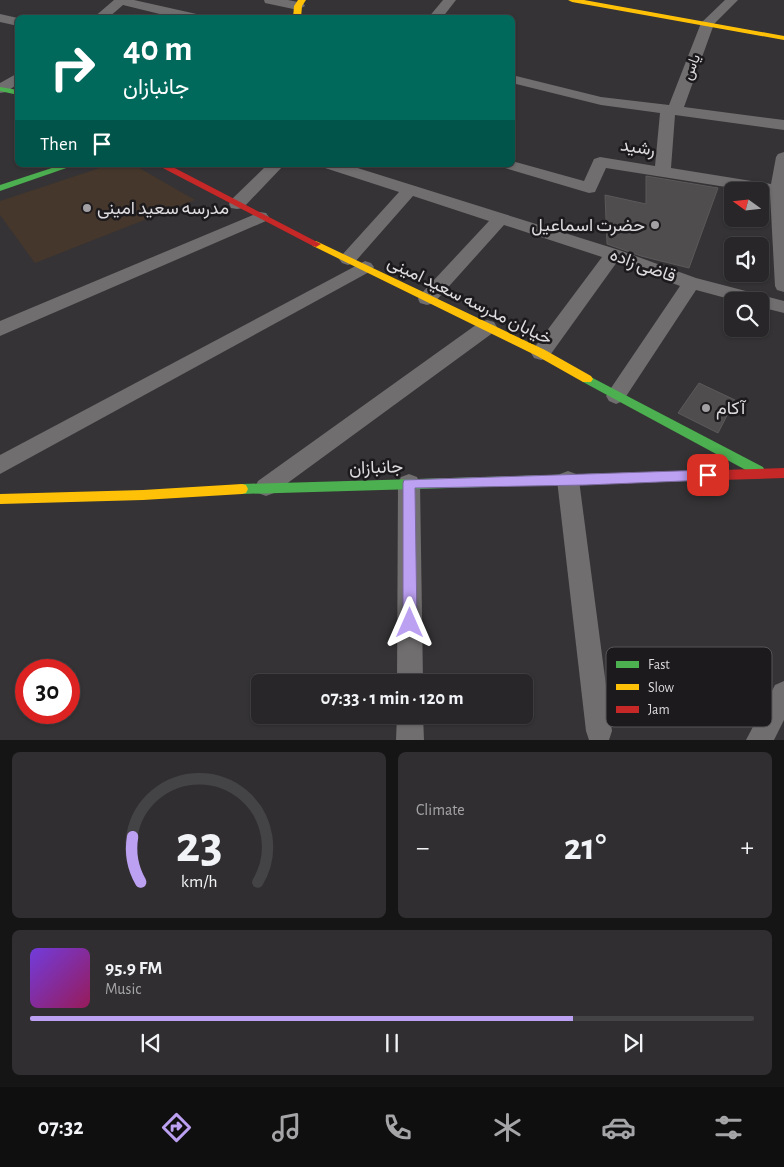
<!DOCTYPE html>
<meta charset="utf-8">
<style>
:root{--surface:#282628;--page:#302e30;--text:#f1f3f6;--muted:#a5a5a8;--line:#444345;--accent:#bca0f2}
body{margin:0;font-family:"Alegreya Sans",Vazirmatn,sans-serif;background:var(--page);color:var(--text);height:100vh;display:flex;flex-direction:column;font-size:19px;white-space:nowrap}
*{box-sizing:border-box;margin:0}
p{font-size:16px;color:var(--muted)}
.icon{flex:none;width:28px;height:28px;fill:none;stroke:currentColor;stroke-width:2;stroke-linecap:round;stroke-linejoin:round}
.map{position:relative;height:740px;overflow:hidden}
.sheet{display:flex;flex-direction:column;gap:12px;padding:12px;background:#161516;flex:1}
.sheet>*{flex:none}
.hud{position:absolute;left:15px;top:15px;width:500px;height:152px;border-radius:8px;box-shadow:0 1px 4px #0004,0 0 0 1px var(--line);background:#00695c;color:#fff;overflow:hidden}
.needle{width:32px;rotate:285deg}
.fabs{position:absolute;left:724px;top:182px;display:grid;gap:10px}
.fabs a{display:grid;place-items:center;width:45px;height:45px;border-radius:8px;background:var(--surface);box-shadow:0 1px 4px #0004,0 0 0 1px var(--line);font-size:25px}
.speed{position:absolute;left:15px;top:659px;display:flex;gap:10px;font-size:25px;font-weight:700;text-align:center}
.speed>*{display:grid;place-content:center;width:65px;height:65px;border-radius:50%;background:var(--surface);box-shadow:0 1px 4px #0004,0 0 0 1px var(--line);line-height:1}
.speed .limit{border:8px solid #d22;background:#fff;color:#111}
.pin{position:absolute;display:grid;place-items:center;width:42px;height:42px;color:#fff;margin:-21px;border-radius:10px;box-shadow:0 2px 8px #0006}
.me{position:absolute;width:55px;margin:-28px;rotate:0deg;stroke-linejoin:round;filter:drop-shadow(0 0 4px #0008)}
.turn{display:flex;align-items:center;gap:18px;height:105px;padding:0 25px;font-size:22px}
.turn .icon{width:65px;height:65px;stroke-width:2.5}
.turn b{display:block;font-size:35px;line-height:42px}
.then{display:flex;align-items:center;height:48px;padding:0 25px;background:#0003;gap:10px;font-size:19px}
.big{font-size:38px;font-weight:700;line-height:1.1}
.sheet .card{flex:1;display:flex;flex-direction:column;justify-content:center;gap:8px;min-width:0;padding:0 18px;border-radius:8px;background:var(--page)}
.sheet .dial{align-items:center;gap:0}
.dial svg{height:130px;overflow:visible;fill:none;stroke:var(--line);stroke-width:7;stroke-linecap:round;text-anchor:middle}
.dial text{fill:var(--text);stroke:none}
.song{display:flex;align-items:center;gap:15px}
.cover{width:60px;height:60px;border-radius:8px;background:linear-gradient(135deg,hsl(260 70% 55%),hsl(330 70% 35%))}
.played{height:5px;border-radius:2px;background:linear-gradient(90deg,var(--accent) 75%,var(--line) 75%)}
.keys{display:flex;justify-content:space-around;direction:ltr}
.heat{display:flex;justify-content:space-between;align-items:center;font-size:28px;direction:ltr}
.sheet .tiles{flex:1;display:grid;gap:12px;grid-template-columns:1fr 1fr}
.card:last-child{grid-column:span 2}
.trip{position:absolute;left:251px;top:674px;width:282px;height:50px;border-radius:8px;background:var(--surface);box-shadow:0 1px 4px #0004,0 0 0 1px var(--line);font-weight:700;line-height:50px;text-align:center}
.tabs{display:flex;height:80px;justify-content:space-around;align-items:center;background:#100f10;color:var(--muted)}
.tabs .icon{width:35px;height:35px}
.tabs .current{color:var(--accent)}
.tabs b{font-size:22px;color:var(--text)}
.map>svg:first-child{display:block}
</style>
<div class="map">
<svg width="784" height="740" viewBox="0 0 784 740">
<rect width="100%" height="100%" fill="#353335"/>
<polygon fill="#45372c" points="109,165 134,165 195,200 35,263 0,215 0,201"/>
<g fill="#504d4e" stroke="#5b5959">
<polygon points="646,176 718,188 689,268 641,256 607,244 605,195 646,204"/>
<polygon points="699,383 735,400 718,433 678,413"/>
</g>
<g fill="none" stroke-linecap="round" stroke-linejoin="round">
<g fill="#706e6f" fill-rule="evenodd">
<polygon points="114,0 134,0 201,15 202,18 176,18 123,5 108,18 93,18"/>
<polygon points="264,0 288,0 303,3 305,6 298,10 265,3"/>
<polygon points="443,0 456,0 442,18 428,18"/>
<polygon points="725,0 738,0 714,24 684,107 784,120 784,130 675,115 671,168 771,184 776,157 778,154 784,152 784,292 777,290 775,286 770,194 606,168 595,192 589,193 505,168 503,165 512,165 512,161 584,181 594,159 600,157 655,166 660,113 601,105 512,83 512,75 601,97 669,105 701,23"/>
<polygon points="0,14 18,18 18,26 0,22"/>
<polygon points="18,73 18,84 6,92 0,93 0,83"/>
<polygon points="267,165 284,165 243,208 237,209 231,208 229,204 231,200"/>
<polygon points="323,165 348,165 619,250 696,278 784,301 784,313 760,307 760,301 737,301 696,290 623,401 616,404 609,401 606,396 609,391 680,286 617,262 548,358 541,360 534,358 531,353 534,348 602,257 504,225 434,303 427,305 420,303 418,299 420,295 489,221 413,196 354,263 348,265 342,263 339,259 342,255 399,192 325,168"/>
<polygon points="260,212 266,213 269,217 266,221 0,336 0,321"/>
<polygon points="365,261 371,263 374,267 371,271 0,474 0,455"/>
<polygon points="487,320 494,322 497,327 494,332 274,493 266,496 258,493 255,487 258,481 480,322"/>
<polygon points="568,471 576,474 579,480 612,731 609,740 589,740 586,731 557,480 560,474"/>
<polygon points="409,474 417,477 420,483 423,682 397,682 398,483 401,477"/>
<polygon points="784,681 784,720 774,740 746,740 775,685"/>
<polygon points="397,715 423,715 424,740 396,740"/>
</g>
<g fill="#4caf50" fill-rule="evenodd">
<polygon points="0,87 18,90 18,95 0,91"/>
<polygon points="61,165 75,165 0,191 0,185"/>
<polygon points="587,375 763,467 765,471 763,475 759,476 755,475 583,382 581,379 583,376"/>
<polygon points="721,470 725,471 727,475 725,479 721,480 242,494 238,493 236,489 238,485 242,484"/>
</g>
<g fill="#ffc107" fill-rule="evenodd">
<polygon points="298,0 306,0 302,6 301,18 293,18 294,6"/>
<polygon points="568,0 584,0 784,36 784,40 572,2"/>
<polygon points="316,241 545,350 591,376 593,379 591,382 583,382 537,356 313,246 311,244 313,242"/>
<polygon points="242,484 246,485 248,489 246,493 242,494 143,500 0,504 0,494 143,490"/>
</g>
<g fill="#c62828" fill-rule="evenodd">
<polygon points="157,165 169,165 321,244 316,247 313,246"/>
<polygon points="784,468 784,478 721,480 717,479 715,475 717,471 721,470"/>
</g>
</g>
<polygon fill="#bca0f2" stroke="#7a689d" points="708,470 712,471 714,475 712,478 708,480 586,485 415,488 417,623 415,627 410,629 405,627 403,623 403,483 404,480"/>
<g fill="#a3a0a3" stroke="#1c1a1c" stroke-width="2">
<circle cx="87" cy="208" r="5"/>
<circle cx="655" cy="225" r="5"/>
<circle cx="706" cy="408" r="5"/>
</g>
<g text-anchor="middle" stroke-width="5" stroke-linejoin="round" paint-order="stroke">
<g font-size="15" fill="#dedbde" stroke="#1c1a1c">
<text transform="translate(691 67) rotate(-69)" y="5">یاس</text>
</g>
<g font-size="18" fill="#dedbde" stroke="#1c1a1c">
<text transform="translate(638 147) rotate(9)" y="6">رشید</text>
<text transform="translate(643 265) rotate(20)" y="6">قاضی زاده</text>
<text transform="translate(470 300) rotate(26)" y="6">خیابان مدرسه سعید امینی</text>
<text transform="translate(376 467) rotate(-2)" y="6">جانبازان</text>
</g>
<g font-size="18" fill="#dedbde" stroke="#1c1a1c" text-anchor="start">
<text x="97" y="214">مدرسه سعید امینی</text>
<text x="645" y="231" text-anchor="end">حضرت اسماعیل</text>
<text x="716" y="414">آکام</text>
</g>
</g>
<rect x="606" y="647" width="166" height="80" rx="8" fill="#1c1a1c" stroke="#565456" stroke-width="1"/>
<rect x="616" y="661" width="23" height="7" fill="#4caf50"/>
<rect x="616" y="684" width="23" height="6" fill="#ffc107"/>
<rect x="616" y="706" width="23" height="7" fill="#c62828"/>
<g font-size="14" fill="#dedbde">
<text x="648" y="669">Fast</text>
<text x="648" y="692">Slow</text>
<text x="648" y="714">Jam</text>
</g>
</svg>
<div class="fabs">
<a><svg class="needle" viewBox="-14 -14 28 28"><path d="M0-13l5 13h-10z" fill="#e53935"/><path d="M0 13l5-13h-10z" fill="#a5a5a8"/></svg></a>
<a><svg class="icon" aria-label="sound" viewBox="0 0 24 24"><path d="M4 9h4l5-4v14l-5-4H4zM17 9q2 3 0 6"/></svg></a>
<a><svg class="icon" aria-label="search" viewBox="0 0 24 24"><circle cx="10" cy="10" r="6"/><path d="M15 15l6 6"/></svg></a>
</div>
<div class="speed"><div class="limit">30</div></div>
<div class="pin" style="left:708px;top:475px;background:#d93025"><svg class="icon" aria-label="arrive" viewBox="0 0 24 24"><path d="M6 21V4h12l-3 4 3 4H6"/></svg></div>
<svg class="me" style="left:410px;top:623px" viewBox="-20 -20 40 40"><path d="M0-17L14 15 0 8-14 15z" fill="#bca0f2" stroke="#fff" stroke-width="4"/></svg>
<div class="trip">07:33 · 1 min · 120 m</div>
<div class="hud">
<div class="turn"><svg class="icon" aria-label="right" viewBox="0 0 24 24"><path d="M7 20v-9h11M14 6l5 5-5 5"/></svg><div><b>40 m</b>جانبازان</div></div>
<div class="then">Then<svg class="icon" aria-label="arrive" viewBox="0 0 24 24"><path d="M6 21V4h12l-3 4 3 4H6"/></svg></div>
</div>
</div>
<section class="sheet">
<div class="tiles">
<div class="card dial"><svg viewBox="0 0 100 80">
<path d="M14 69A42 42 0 1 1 86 69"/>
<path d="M14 69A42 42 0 0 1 9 41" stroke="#bca0f2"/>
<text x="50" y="56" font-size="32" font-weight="700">23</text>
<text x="50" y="72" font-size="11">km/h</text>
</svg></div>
<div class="card"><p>Climate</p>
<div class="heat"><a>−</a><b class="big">21°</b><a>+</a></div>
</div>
<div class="card">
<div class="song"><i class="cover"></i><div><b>95.9 FM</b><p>Music</p></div></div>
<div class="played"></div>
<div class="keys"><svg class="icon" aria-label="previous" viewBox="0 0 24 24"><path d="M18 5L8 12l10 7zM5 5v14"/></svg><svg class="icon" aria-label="pause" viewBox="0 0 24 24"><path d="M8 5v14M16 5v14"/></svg><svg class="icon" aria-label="next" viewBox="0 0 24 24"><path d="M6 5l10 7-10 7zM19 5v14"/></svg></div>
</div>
</div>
</section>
<nav class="tabs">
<b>07:32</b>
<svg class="icon current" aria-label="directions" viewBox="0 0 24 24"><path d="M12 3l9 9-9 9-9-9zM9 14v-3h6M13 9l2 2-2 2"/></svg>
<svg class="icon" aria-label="music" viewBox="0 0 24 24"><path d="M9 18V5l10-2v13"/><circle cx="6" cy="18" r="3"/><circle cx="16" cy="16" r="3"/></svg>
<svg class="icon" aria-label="phone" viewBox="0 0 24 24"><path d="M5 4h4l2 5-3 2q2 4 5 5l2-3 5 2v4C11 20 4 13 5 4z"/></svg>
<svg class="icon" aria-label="climate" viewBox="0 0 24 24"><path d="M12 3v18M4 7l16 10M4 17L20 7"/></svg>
<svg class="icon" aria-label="car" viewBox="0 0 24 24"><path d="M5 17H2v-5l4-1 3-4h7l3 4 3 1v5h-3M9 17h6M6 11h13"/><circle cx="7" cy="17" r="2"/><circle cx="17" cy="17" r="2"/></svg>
<svg class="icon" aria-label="filters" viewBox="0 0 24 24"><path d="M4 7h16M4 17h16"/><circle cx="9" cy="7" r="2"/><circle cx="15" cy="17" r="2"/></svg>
</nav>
